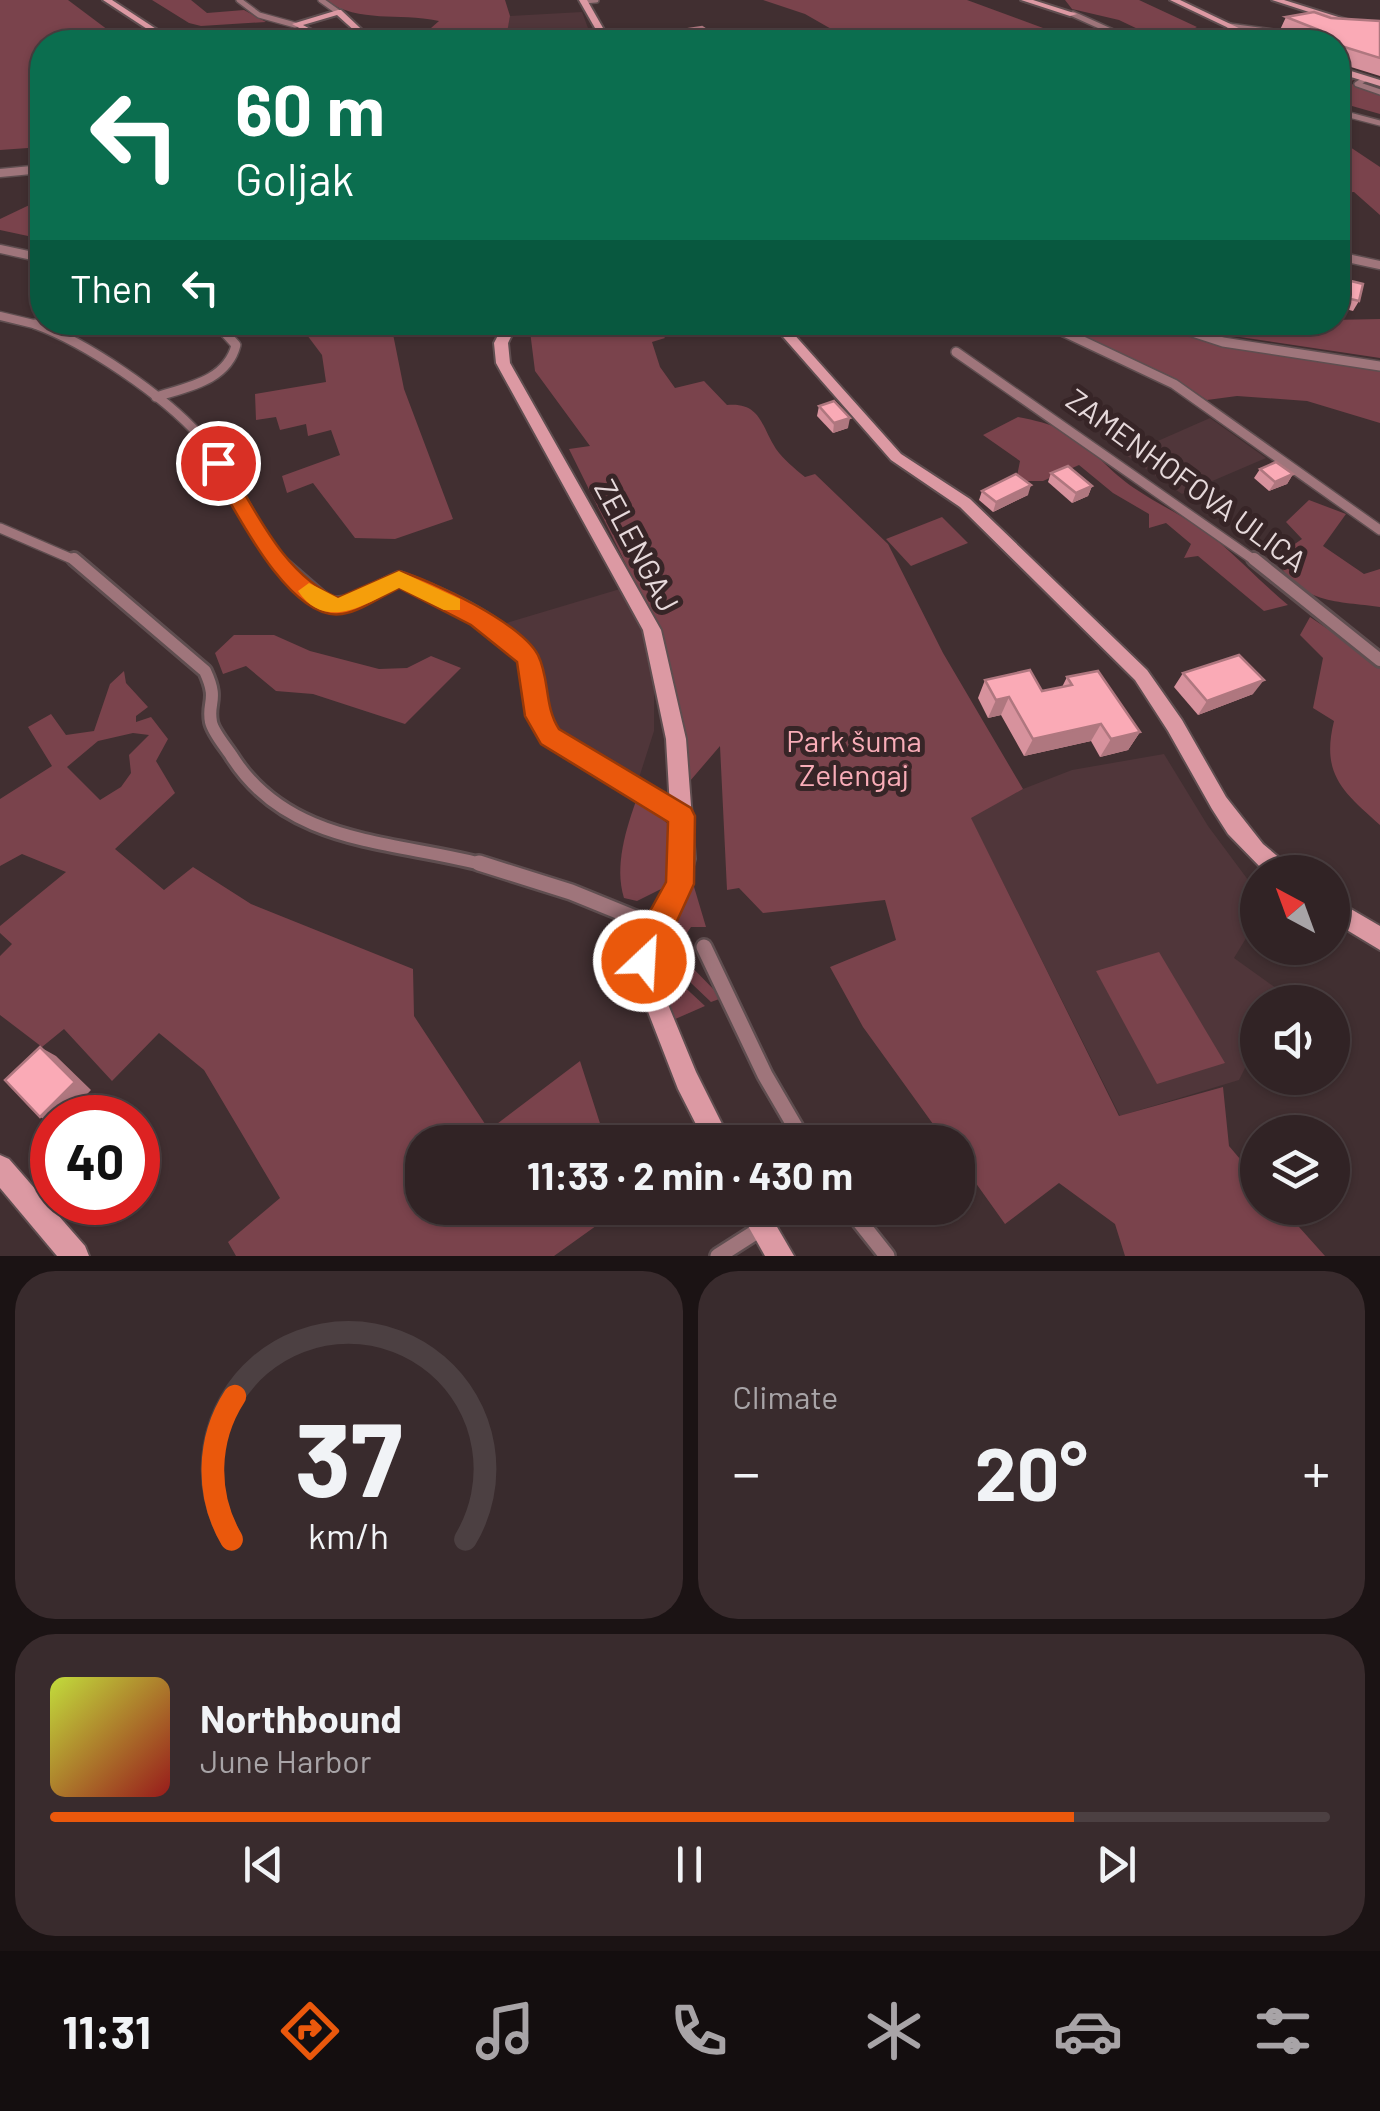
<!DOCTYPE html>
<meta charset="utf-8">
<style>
:root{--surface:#312325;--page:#392b2d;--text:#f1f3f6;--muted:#a8a4a7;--line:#4c4042;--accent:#ea580c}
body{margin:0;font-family:Barlow,sans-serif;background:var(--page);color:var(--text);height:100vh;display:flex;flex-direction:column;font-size:38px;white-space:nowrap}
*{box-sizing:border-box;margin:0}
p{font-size:32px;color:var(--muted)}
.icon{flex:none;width:55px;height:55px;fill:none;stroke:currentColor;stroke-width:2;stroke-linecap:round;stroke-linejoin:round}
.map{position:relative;height:1256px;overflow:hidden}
.side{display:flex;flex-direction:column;gap:15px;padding:15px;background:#1b1314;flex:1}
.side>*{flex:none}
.hud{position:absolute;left:30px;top:30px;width:1320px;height:305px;border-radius:40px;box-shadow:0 2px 8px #0004,0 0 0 2px var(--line);background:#0b6e4f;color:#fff;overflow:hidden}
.needle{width:65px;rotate:319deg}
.tools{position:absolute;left:1240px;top:855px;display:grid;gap:20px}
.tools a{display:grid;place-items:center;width:110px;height:110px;border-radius:50%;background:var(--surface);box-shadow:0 2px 8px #0004,0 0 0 2px var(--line);font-size:50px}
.speed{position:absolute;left:30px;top:1095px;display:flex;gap:20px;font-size:50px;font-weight:700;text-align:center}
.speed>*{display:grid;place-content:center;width:130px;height:130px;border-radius:50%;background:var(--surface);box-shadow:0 2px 8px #0004,0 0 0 2px var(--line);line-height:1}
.speed .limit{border:15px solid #d22;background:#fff;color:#111}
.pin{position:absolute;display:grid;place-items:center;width:85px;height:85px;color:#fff;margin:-42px;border:5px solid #fff;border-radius:50%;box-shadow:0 2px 10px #0007}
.me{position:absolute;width:110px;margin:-55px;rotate:25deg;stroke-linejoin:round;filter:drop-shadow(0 0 8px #0008)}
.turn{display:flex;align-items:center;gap:35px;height:210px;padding:0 40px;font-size:45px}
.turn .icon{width:130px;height:130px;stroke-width:2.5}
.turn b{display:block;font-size:70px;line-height:85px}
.then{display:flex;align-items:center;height:95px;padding:0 40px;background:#0003;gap:20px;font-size:38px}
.big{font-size:75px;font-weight:700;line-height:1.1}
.side .widget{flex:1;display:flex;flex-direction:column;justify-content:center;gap:15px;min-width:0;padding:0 35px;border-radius:40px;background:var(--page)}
.side .dial{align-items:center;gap:0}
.dial svg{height:260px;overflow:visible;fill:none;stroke:var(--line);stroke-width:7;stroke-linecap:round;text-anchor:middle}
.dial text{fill:var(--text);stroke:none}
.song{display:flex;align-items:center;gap:30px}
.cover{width:120px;height:120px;border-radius:15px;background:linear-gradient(135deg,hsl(70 70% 55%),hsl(0 70% 35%))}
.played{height:10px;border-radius:5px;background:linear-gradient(90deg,var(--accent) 80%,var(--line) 80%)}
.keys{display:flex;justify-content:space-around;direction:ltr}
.heat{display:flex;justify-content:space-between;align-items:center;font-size:55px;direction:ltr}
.side .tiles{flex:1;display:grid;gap:15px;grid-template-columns:1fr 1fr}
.widget:last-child{grid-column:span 2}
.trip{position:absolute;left:405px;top:1125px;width:570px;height:100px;border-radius:40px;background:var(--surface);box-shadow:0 2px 8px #0004,0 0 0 2px var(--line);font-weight:700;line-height:100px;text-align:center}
.dock{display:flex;height:160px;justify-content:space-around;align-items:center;background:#140e0f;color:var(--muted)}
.dock .icon{width:70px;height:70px}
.dock .active{color:var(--accent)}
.dock b{font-size:45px;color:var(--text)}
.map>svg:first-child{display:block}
</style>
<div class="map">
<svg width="1380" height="1256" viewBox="0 0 1380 1256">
<rect width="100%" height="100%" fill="#412f31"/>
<g fill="#50363a">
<polygon points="582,12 588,28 505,38 510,16"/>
<polygon points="1210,418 1266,458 1182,494 1126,455"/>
<polygon points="620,589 646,639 654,681 654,731 637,784 554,735 544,721 539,677 531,653 500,625"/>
<polygon points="1164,754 1208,826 1257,892 1257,920 1234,958 1283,993 1278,1002 1258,1002 1257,1044 1239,1080 1120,1116 970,817 1023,789 1072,770"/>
</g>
<g fill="#7a434c" fill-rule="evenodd">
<polygon points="0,0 68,0 116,36 94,42 42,42 42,147 0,150"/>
<polygon points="152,0 191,0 207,13 244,10 266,22 201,26 189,23"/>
<path d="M324,0H505L510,16L506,38L565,42H430L423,35L439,21C396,12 362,24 324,0Z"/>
<polygon points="763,0 967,0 1081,42 854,42 805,14"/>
<path d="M1065,0H1139L1197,27L1191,30C1214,42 1234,33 1257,42H1165L1119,20L1072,9Z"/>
<polygon points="260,28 327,33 340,30 358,42 193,42 176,33 237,33"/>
<polygon points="1338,71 1357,77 1349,83 1380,94 1380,114 1338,102"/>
<polygon points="1338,139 1380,167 1380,215 1354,192 1338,193"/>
<polygon points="42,199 42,239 0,230 0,219"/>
<polygon points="1380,319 1380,358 1240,337 1191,323"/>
<polygon points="298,323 452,323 393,334 404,389 453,519 395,539 355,538 313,483 287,493 282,476 340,455 331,430 308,436 306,424 280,430 276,417 256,420 255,394 326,382 322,355"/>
<path d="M529,323H655L665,338L652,342L660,367L675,388L704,381L727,405C761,402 761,426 776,449C784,460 794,468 805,477L815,474L888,544L943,653L1023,789L971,818L1119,1116L1223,1087L1229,1146L1257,1179L1258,1208H1282L1325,1256H1125L1115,1224L1059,1183L1005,1224L958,1158V1142H946L863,1027L830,967L896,940L885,900L763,913L739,888L727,890L720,746L690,781L675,687L657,627L569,449L590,446L535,371Z"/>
<polygon points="1055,323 1153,323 1215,343 1380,369 1380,423 1307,401 1237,396 1207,400 1172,377"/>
<path d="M1018,417C1089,430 1084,452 1134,488C1162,507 1193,520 1219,542C1243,563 1264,585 1288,605L1264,611L1198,556L1184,558L1191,544L1166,523L1149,528V514L1113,493L1079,465L1043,481H1016L1020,461L983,435Z"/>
<path d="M1309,500L1346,514L1323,546L1364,574L1380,569V607C1340,601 1297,605 1276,557L1302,539L1286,522Z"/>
<polygon points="942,517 968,543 911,566 886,539"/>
<path d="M1310,617L1380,664V825C1342,791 1321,774 1334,721L1313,708L1323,658L1300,635Z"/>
<polygon points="234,635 274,635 310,651 379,669 407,668 431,656 461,668 405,724 313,694 276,691 246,666 223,674 215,653"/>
<path d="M124,671L126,683L148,707L136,716V722L151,717L168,739L156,761L175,793L115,849L164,890L193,867L251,904L413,969L414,1016L489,1130L580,1061L606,1142H422V1208H621L554,1256H236L228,1242L280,1198L204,1070L159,1033L112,1081L64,1029L42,1047L0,1015V956L12,944L0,933V926L66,872L22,854L0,866V799L52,766L28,727L51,714L66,735L94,731L110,684ZM133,733L149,735L129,755L131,773L121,787L100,800L67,767L98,741Z"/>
<path d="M637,798L668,824L673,863L663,888L637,901L624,898C614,866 626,829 637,798Z"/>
<polygon points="692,880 706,927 691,927 678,946 681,956 722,998 711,1002 691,983 690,971 683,965 676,968 677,980 705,1006 673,1020 654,961"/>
<polygon points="1159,952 1225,1063 1157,1084 1096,971"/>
</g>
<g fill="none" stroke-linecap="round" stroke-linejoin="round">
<defs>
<g id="street-far4">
<polyline points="239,0 259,15 295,25"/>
<polyline points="321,0 338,12"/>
<polyline points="583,1 596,0"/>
<polyline points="1073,14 1135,42"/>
<polyline points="1229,26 1273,32"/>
<polyline points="821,42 846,42"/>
<polyline points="1365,79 1357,84 1380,92"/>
<polyline points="1338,112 1380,123"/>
</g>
<g id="street-far3">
<polyline points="0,173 42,169"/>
<polyline points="0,249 42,258"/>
<polyline points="1338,256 1380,265"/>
<polyline points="0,316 42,326"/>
<polyline points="216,322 220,326"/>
<polyline points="1044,322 1052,326"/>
<polyline points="1163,322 1175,326"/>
</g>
<g id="street-far2">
<path d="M35,324C87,343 163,395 200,436C231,471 253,522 277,562"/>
<polyline points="1047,324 1174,384 1380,530"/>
<polyline points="1168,324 1223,342 1380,366"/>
<polyline points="956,352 1257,562"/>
<path d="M156,397C187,387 227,381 236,345L217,324"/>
<polyline points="0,528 79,562"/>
</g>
<g id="street-far1">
<path d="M74,559L205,671C219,701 207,701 211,722C213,732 225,746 231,755C288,847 395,840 489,866"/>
<path d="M276,559L329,605L349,603L399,579C438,594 518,626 531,669C538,693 534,715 550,736L682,816"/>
<polyline points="1254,559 1380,660"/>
</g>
<g id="street">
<polyline points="479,863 571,892 657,927"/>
<polyline points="704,947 765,1075 804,1142"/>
<polyline points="849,1208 887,1256"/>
<polyline points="718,1256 762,1228"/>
</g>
<g id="secondary">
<polygon points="103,0 112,0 176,42 167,42"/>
<polygon points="579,0 587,0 611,42 603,42"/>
<polygon points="1021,0 1033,0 1077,14 1070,16"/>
<polygon points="1170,0 1180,0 1268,42 1258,42"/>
<polygon points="1272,0 1284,0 1380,30 1380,35"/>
<polygon points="338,10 341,10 375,42 367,42 337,15 303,25 334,42 325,42 292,24"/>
<polygon points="1338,67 1380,80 1380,86 1338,73"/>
<polygon points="505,322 518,322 508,343 510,363 661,630 686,739 695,859 684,899 656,954 655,973 696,1072 731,1142 705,1142 678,1089 633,973 634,952 663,896 673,859 666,739 643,630 496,363 494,343"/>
<polygon points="770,322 783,322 901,454 970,499 1147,670 1182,720 1226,797 1263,844 1288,865 1290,872 1265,872 1228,834 1212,809 1168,731 1135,680 960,507 891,460"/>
<polygon points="1332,898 1380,926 1380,950 1332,921"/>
<polygon points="0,1155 9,1159 85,1246 89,1256 57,1256 0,1188"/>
<polygon points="738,1208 766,1208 794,1256 765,1256"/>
</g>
</defs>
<use href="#street-far4" stroke="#5f4e50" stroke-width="8"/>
<use href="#street-far3" stroke="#5f4e50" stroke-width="11"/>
<use href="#street-far2" stroke="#5f4e50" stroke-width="12"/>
<use href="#street-far1" stroke="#5f4e50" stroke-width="18"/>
<use href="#street" stroke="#5f4e50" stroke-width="20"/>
<use href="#secondary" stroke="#5f4e50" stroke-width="4"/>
<use href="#street-far4" stroke="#9f757b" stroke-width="5"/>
<use href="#street-far3" stroke="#9f757b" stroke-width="8"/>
<use href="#street-far2" stroke="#9f757b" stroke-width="9"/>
<use href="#street-far1" stroke="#9f757b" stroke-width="12"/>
<use href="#street" stroke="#9f757b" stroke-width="15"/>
<use href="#secondary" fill="#dc99a3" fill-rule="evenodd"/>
</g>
<g fill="#d7929d">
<polygon points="1286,17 1380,21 1380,76 1338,63 1338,42 1300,42 1300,41 1279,32"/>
<polygon points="675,31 716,40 703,42 685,42 675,35"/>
<polygon points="1338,281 1359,301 1353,311 1338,307"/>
<polygon points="819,406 848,428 833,433 817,416"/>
<polygon points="1260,469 1293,474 1287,484 1269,491 1254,478"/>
<polygon points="1051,473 1092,486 1088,496 1072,503 1048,482"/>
<polygon points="982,491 1028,495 993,512 979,500"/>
<polygon points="1183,673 1253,694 1198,715 1174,687"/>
<polygon points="1067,677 1140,732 1128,750 1100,757 1091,741 1024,756 1001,715 988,718 978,698 985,680 1042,691 1062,687"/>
</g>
<g fill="#af777f">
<polygon points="716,36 716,40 703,42 688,42"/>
<polygon points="850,418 848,428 833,433 834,423"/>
<polygon points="1293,474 1287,484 1269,491 1275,482"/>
<polygon points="1031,485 1028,495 993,512 996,502"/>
<polygon points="1092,486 1088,496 1072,503 1076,493"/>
<polygon points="1264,680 1253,694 1198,715 1207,701"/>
<polygon points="1009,697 1001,715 988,718 996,700"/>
<polygon points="1101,724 1091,741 1024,756 1033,739"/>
<polygon points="1140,732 1128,750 1100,757 1111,739"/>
<polygon points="40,1047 56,1056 91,1090 64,1118 52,1118 52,1123 40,1117"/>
</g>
<g fill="#faaab6" stroke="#af777f" stroke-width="2.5">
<polygon points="1314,12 1331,18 1380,21 1380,58 1338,45 1338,42 1330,42 1303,34 1319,30 1286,17"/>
<polygon points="702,27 716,36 688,41 675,31"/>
<polygon points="1339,278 1363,284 1359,301 1338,296"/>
<polygon points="834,401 850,418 834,423 819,406"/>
<polygon points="1276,462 1293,474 1275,482 1260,469"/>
<polygon points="1068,466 1092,486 1076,493 1051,473"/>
<polygon points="1016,474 1031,485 996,502 982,491"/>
<polygon points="1239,655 1264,680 1207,701 1183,673"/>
<polygon points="1030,670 1042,691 1072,685 1067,677 1098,671 1140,732 1111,739 1101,724 1033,739 1009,697 996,700 985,680"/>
<polygon points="40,1047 75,1082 40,1117 5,1080"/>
</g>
<path fill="#ea580c" stroke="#983908" stroke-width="2.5" d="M218,457L224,459C255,508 282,574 338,598L399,571C433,581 521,623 538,655C550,679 544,706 559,729L691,808L695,816L694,884L654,971L644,975L633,971L629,961L638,933L666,882L668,822L541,744L525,716L517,662L471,625L399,588C382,596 361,611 342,614C288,623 231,502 208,463Z"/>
<path fill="#f59e0b" d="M399,571L460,599V610H444L399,588C365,604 326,632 298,591L309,583L338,598Z"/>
<g text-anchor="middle" stroke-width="10" stroke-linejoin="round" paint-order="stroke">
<g font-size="30" fill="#e6d9db" stroke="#372527">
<text transform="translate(1186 481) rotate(36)" y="10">ZAMENHOFOVA ULICA</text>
<text transform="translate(636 546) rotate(62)" y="10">ZELENGAJ</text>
</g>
<g font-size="30" fill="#f9adb8" stroke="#372527">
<text x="854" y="752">Park šuma<tspan x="854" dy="34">Zelengaj</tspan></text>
</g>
</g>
</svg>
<div class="tools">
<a><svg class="needle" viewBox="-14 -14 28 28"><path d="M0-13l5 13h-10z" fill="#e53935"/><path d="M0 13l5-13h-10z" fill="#a8a4a7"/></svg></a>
<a><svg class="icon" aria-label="sound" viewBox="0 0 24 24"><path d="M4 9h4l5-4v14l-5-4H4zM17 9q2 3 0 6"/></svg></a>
<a><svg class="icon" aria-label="layers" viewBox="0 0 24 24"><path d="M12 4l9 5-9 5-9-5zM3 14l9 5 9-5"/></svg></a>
</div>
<div class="speed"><div class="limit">40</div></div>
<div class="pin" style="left:218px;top:463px;background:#d93025"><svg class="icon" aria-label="arrive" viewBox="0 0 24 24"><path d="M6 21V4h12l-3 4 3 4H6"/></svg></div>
<svg class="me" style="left:644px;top:961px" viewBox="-20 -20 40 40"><circle r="17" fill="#ea580c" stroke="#fff" stroke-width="3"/><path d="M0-11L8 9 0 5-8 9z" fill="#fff"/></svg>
<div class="trip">11:33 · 2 min · 430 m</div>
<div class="hud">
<div class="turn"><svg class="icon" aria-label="left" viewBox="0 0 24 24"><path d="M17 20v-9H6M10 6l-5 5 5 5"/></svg><div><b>60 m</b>Goljak</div></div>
<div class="then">Then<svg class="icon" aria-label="left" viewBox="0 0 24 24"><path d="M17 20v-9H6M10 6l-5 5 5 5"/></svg></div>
</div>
</div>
<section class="side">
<div class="tiles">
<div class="widget dial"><svg viewBox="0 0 100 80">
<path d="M14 69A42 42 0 1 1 86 69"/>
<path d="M14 69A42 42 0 0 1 15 25" stroke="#ea580c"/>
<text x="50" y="56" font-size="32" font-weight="700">37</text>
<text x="50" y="72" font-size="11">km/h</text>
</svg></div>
<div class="widget"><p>Climate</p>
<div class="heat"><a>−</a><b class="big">20°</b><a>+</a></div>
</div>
<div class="widget">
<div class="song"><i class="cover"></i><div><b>Northbound</b><p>June Harbor</p></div></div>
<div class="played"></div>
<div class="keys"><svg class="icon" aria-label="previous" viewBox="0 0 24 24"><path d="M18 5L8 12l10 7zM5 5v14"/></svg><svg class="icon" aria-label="pause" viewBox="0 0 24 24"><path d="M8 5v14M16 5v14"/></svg><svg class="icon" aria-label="next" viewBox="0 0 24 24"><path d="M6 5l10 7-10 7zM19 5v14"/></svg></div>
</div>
</div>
</section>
<nav class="dock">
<b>11:31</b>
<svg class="icon active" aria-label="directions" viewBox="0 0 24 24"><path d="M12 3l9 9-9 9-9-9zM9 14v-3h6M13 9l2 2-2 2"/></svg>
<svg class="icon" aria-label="music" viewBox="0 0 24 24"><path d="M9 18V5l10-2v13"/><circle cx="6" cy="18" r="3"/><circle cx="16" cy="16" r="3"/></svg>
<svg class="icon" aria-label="phone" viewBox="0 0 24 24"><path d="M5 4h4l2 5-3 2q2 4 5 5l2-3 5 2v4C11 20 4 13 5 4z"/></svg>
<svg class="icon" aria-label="climate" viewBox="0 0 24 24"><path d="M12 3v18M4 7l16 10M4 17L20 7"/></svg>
<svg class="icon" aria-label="car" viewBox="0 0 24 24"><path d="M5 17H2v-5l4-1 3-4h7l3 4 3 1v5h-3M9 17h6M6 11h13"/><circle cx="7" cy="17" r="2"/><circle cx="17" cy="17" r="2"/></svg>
<svg class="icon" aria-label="filters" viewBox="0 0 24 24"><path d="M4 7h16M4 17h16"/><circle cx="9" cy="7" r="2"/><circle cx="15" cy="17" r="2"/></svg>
</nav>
